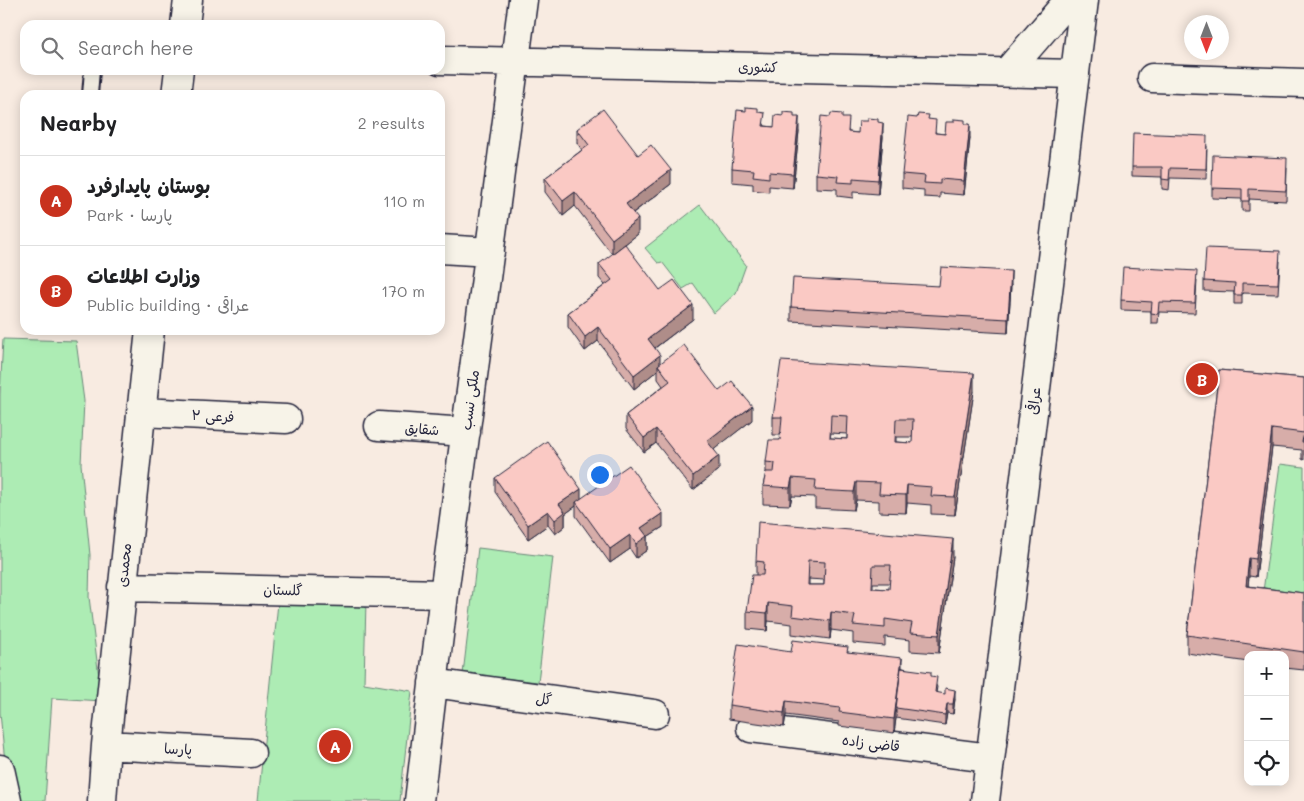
<!DOCTYPE html>
<meta charset="utf-8">
<style>
body{margin:0;font-family:Mali,"Playpen Sans Arabic",sans-serif;background:#f2f2f2;color:#202124}
.controls{position:absolute;right:15px;bottom:15px;display:grid;overflow:hidden;border-radius:10px;box-shadow:0 2px 12px #0003}
.controls button{width:45px;height:45px;display:grid;place-items:center;padding:0;border:0;border-bottom:1px solid #e0e0e0;background:#fff;color:#202124;font:25px sans-serif}
.compass{position:absolute;left:1184px;top:15px;width:45px;height:45px;border-radius:50%;background:#fff;box-shadow:0 2px 12px #0003;rotate:180deg}
.you{position:absolute;left:599px;top:474px;width:18px;height:18px;margin:-12px;border:4px solid #fff;border-radius:50%;background:#1a73e8;box-shadow:0 0 0 8px #1a73e833}
.badge{display:grid;place-items:center;width:32px;height:32px;border-radius:50%;background:#c8321e;color:#fff;font-size:16px;font-weight:700}
.pin{position:absolute;translate:-50% -50%;border:2px solid #fff;box-shadow:0 1px 5px #0006}
.list{margin:0;padding:0;list-style:none}
h2{display:flex;justify-content:space-between;align-items:center;height:65px;margin:0;padding:0 20px;font-size:21px}
h2 small{font-size:16px;font-weight:400;color:#757577}
.list li{display:grid;grid-template-columns:32px 1fr auto;gap:15px;align-items:center;box-sizing:border-box;height:90px;padding:0 20px;border-top:1px solid #e0e0e0}
.list b{display:block;font-size:19px;white-space:nowrap}
.list p{margin:0;font-size:16px;white-space:nowrap;color:#757577}
.list em{font-size:16px;font-style:normal;color:#757577}
.icon{flex:none;width:28px;height:28px;fill:none;stroke:currentColor;stroke-width:2;stroke-linecap:round;stroke-linejoin:round}
.map{position:relative;flex:none;width:1304px;height:801px;overflow:hidden}
.search{position:absolute;background:#fff;box-shadow:0 2px 12px #0003;left:20px;top:20px;width:425px;height:55px;display:flex;align-items:center;gap:12px;box-sizing:border-box;padding:0 18px;border-radius:15px;color:#757577;font-size:19px}
.panel{position:absolute;background:#fff;box-shadow:0 2px 12px #0003;left:20px;top:90px;width:425px;height:245px;border-radius:15px}
.map>svg:first-child{display:block}
.green{fill:#adecb4;stroke:#688778}
.lines{fill:none;stroke-linecap:round;stroke-linejoin:round}
.service-casing{stroke:#22223b;stroke-width:18}
.minor-casing{stroke:#22223b;stroke-width:31}
.secondary-casing{stroke:#22223b;stroke-width:31}
.trunk-casing{stroke:#22223b;stroke-width:31}
.service{stroke:#f7f3e8;stroke-width:14}
.minor{stroke:#f7f3e8;stroke-width:28}
.secondary{stroke:#f7f3e8;stroke-width:28}
.trunk{stroke:#f7f3e8;stroke-width:28}
.wall{fill:#d7ada9;stroke:#22223b;fill-rule:evenodd}
.shaded-wall{fill:#af8d89;stroke:#22223b}
.building{fill:#fac9c4;stroke:#22223b;fill-rule:evenodd}
.labels{text-anchor:middle;stroke-width:4.5;stroke-linejoin:round;paint-order:stroke}
.street-label{font-size:14px;fill:#22223b;stroke:#f7f3e8}
</style>
<div class="map">
<svg width="1304" height="801" viewBox="0 0 1304 801">
<rect width="100%" height="100%" fill="#f8ebe1"/>
<filter id="ink" filterUnits="userSpaceOnUse"><feTurbulence type="fractalNoise" baseFrequency=".02" numOctaves="2"/><feDisplacementMap in="SourceGraphic" scale="10" xChannelSelector="R" yChannelSelector="G"/><feConvolveMatrix kernelMatrix="1 2 1 2 8 2 1 2 1" color-interpolation-filters="sRGB"/></filter>
<g filter="url(#ink)">
<path class="green" d="M700,205l46,60 -10,28 -22,20 -21,-30 -10,6 -21,-27 -4,1 -13,-15z
M3,339l73,2 8,60 -3,63 9,91 -1,42 13,104 -50,-3 -7,103h-27l-13,-39 -5,-49v-318z
M1280,464l24,3v138l-42,-6z
M478,548l75,9 -15,125 -75,-8z
M279,593l87,7 -2,83 48,8 -12,110h-142z"/>
<g class="lines">
<defs>
<path id="service" d="M90,95l2,-25"/>
<path id="minor" d="M185,25l3,-25
M440,60l635,14
M1007,72l62,-72
M1152,78l152,5
M176,95l3,-25
M440,249l50,3
M141,412l145,7
M379,426l87,6
M122,587l322,7
M433,683l222,31
M751,728l239,30
M106,745l145,8
M102,801l4,-56 44,-415
M419,801l25,-207 79,-594"/>
<path id="secondary" d="M985,801l99,-801"/>
<path id="trunk" d="M0,769l7,32"/>
</defs>
<use href="#service" class="service-casing"/>
<use href="#minor" class="minor-casing"/>
<use href="#secondary" class="secondary-casing"/>
<use href="#trunk" class="trunk-casing"/>
<use href="#service" class="service"/>
<use href="#minor" class="minor"/>
<use href="#secondary" class="secondary"/>
<use href="#trunk" class="trunk"/>
</g>
<path class="wall" d="M758,112l7,14 9,1 20,-10 5,14 -6,57 -24,-2v6l-16,-2v-6l-21,-2v-14z
M842,118l7,14 9,1 20,-11 5,15 -5,57 -25,-2v6l-16,-2v-7l-21,-1v-14z
M929,119l7,14 9,1 20,-10 5,14 -6,57 -24,-2v5l-16,-1v-7l-22,-2v-14z
M577,129l61,26 33,29 -38,29 5,21 -26,20 -37,-48 -12,10 -18,-24v-14l37,-28 -5,-7z
M1207,146l-1,33 -36,-1 -1,12 -7,-1v-12l-30,-1v-9z
M1287,168l-1,33 -37,-2v12h-7v-12l-30,-1v-10z
M1280,261l-2,33 -36,-1v11h-8v-12l-30,-1v-10z
M599,264l61,26 33,29 -38,29 5,16 59,27 33,29 -38,29 5,21 -26,20 -37,-47 -12,9 -18,-23v-14l37,-29 -5,-7v-9l-24,19 -36,-48 -13,10 -17,-24v-14l37,-28 -6,-7z
M1197,280l-2,33 -36,-1 -1,11h-7v-12l-30,-1v-10z
M1011,285l-3,48 -217,-12v-14l148,-21z
M1219,370l85,8v82l-2,-1v-9l-30,-3 -16,130 -7,-1 -1,10 56,7v77l-19,-2v-13h-37v7l-61,-9v-18z
M974,391l-19,124 -24,-1v-9l-24,-2 -1,10 -27,-1v-11l-23,-1 -2,10 -39,-2v-11l-23,-1 -2,9 -27,-1v-18l3,-14v-10l14,-22 1,-5h-8v-18zM831,433l16,1v5l-17,-1zM896,437h17l-1,6 -16,-1z
M495,478l86,21 82,28 -16,10v13l-11,8 -6,-9 -20,14 -34,-47v-10l-11,8v12l-10,8 -7,-9 -20,14 -33,-47z
M953,557l-14,96 -29,-2v-11l-25,-3v9l-32,-3v-10l-22,-3 -1,9 -38,-5v-10l-24,-3 -1,10 -20,-2v-18l9,-36v-14zM808,579l16,1v5h-16zM873,583h17l-1,6 -16,-1z
M791,652h57l83,24 6,11 -1,6 19,6 -2,15 -6,-1 -2,12 -49,-7 -2,15 -55,-7v-4l-53,-7 -2,12 -55,-8v-14z"/>
<path class="shaded-wall" d="M799,117v14l-6,57v-14z
M883,123v14l-5,57v-14z
M970,124v14l-6,57v-14z
M671,170v14l-45,34v-14z
M575,192v14l-12,10v-15z
M638,219v15l-26,20v-15z
M1011,271v14l-3,48v-14z
M693,305v14l-45,34v-14z
M598,327v14l-13,10v-14z
M660,355v13l-2,-3v5l-24,19v-14z
M974,373v18l-19,124v-18z
M752,406v14l-45,35v-14z
M656,429v14l-12,9v-14z
M1272,429v18l-16,130v-18z
M719,456v14l-26,20v-14z
M792,478v18l-2,9v-17z
M856,482v18l-2,10v-18z
M907,485v18l-1,10v-18z
M581,489v14l-5,-1v4l-11,8v12l-10,8v-14l4,-16z
M548,511v14l-20,14v-14z
M663,513v14l-16,10v13l-11,8v-14l5,-16z
M630,535v14l-20,14v-14z
M953,539v18l-14,96v-18z
M1249,558v18l-3,28v-18z
M768,603v18l-1,10v-18z
M831,612v18l-1,9v-18z
M902,658v14l-6,36v10l-2,15v-14z
M955,690v9l-2,15v-10z
M786,701v14l-2,12v-14z
M947,704v9l-2,12v-10z"/>
<path class="building" d="M746,107l12,1v4l7,1 -2,13 11,1 1,-12 8,1v-4l11,1v4h5l-6,57 -24,-2v6l-16,-2 1,-6 -22,-2 5,-58 9,1z
M603,109l35,46 13,-10 20,25 -45,34 12,15 -26,20 -37,-47 -12,9 -18,-23 44,-33 -12,-16z
M831,113l11,1v4h7l-1,14 10,1 1,-12h8v-3l11,1v3l5,1 -5,57 -25,-2v5l-16,-1 1,-6 -22,-2 5,-58 9,1z
M918,114l11,1 -1,4 8,1 -1,13 10,1 1,-12h8v-3l11,1v4h5l-6,57 -24,-2v5l-16,-1 1,-7 -23,-2 6,-57 9,1z
M1133,133l74,3 -1,33 -36,-1 -1,12 -7,-1v-12h-30z
M1213,155l74,3 -1,33 -37,-2v12h-7v-12l-30,-1z
M625,244l35,46 14,-10 19,25 -45,34 12,16 -26,20 -36,-48 -13,10 -17,-24 44,-33 -13,-16z
M1206,248l74,3 -2,33 -36,-1v12h-8l1,-12 -31,-2z
M941,267l70,4 -3,48 -217,-12 2,-29 146,8z
M1123,267l74,4 -2,32 -36,-1 -1,12 -7,-1 1,-11 -31,-2z
M684,345l35,46 13,-10 20,25 -45,35 12,15 -26,20 -37,-47 -12,9 -18,-23 44,-34 -12,-16z
M781,361l193,12 -19,124 -24,-1 1,-9 -25,-2 -1,10 -27,-1 1,-11 -24,-1 -2,10 -39,-2 1,-10 -24,-2 -2,10 -27,-2 3,-14h8l1,-9 -9,-1 3,-22h11l2,-23h-9zM831,415l17,1 -1,23 -17,-1zM896,419h17l-1,24 -17,-1z
M1219,370l85,8v64h-2l2,-9 -32,-4 -16,130 -7,-1 -3,28 58,7v59l-117,-17z
M547,441l34,48 -22,15 6,8 -10,8 -7,-9 -20,14 -33,-47z
M629,465l34,48 -22,15 6,8 -11,8 -6,-9 -20,14 -34,-47z
M758,522l195,17 -14,96 -29,-2 2,-10 -27,-4v9l-32,-3 2,-10 -24,-3 -1,9 -38,-5 1,-10 -25,-3 -1,10 -20,-2 5,-36h11l1,-13 -8,-1zM808,561l17,1 -1,23h-17zM873,565h18l-2,24 -17,-1z
M793,640l55,7 -1,5 55,6 -8,61 -55,-7 1,-4 -54,-7 -2,12 -55,-8 9,-61 53,8z
M901,668l30,4v4l6,1 -2,15 10,2v-6l10,2 -2,14h-6l-2,11 -49,-7z"/>
</g>
<g class="labels">
<g class="street-label">
<text transform="translate(758 67) rotate(1)" y="5">کشوری</text>
<text transform="translate(470 400) rotate(-82)" y="5">ملکی نسب</text>
<text transform="translate(1034 401) rotate(-83)" y="5">عراقی</text>
<text transform="translate(213 416) rotate(3)" y="5">فرعی ۲</text>
<text transform="translate(422 429) rotate(4)" y="5">شقایق</text>
<text transform="translate(124 565) rotate(-84)" y="5">محمدی</text>
<text transform="translate(283 590) rotate(1)" y="5">گلستان</text>
<text transform="translate(544 699) rotate(8)" y="5">گل</text>
<text transform="translate(871 743) rotate(7)" y="5">قاضی زاده</text>
<text transform="translate(178 749) rotate(3)" y="5">پارسا</text>
</g>
</g>
</svg>
<div class="controls">
<button>+</button>
<button>−</button>
<button><svg class="icon" aria-label="locate" viewBox="0 0 24 24"><circle cx="12" cy="12" r="6"/><path d="M12 2v4M12 18v4M2 12h4M18 12h4"/></svg></button>
</div>
<svg class="compass" viewBox="-18 -18 36 36"><path d="M0-13l5 13h-10z" fill="#e53935"/><path d="M0 13l5-13h-10z" fill="#757577"/></svg>
<div class="you"></div>
<div class="pin badge" style="left:335px;top:746px">A</div>
<div class="pin badge" style="left:1202px;top:379px">B</div>
<div class="search"><svg class="icon" aria-label="search" viewBox="0 0 24 24"><circle cx="10" cy="10" r="6"/><path d="M15 15l6 6"/></svg>Search here</div>
<section class="panel">
<h2>Nearby<small>2 results</small></h2>
<ul class="list">
<li><span class="badge">A</span><div><b>بوستان پایدارفرد</b><p>Park · پارسا</p></div><em>110 m</em></li>
<li><span class="badge">B</span><div><b>وزارت اطلاعات</b><p>Public building · عراقی</p></div><em>170 m</em></li>
</ul>
</section>
</div>
